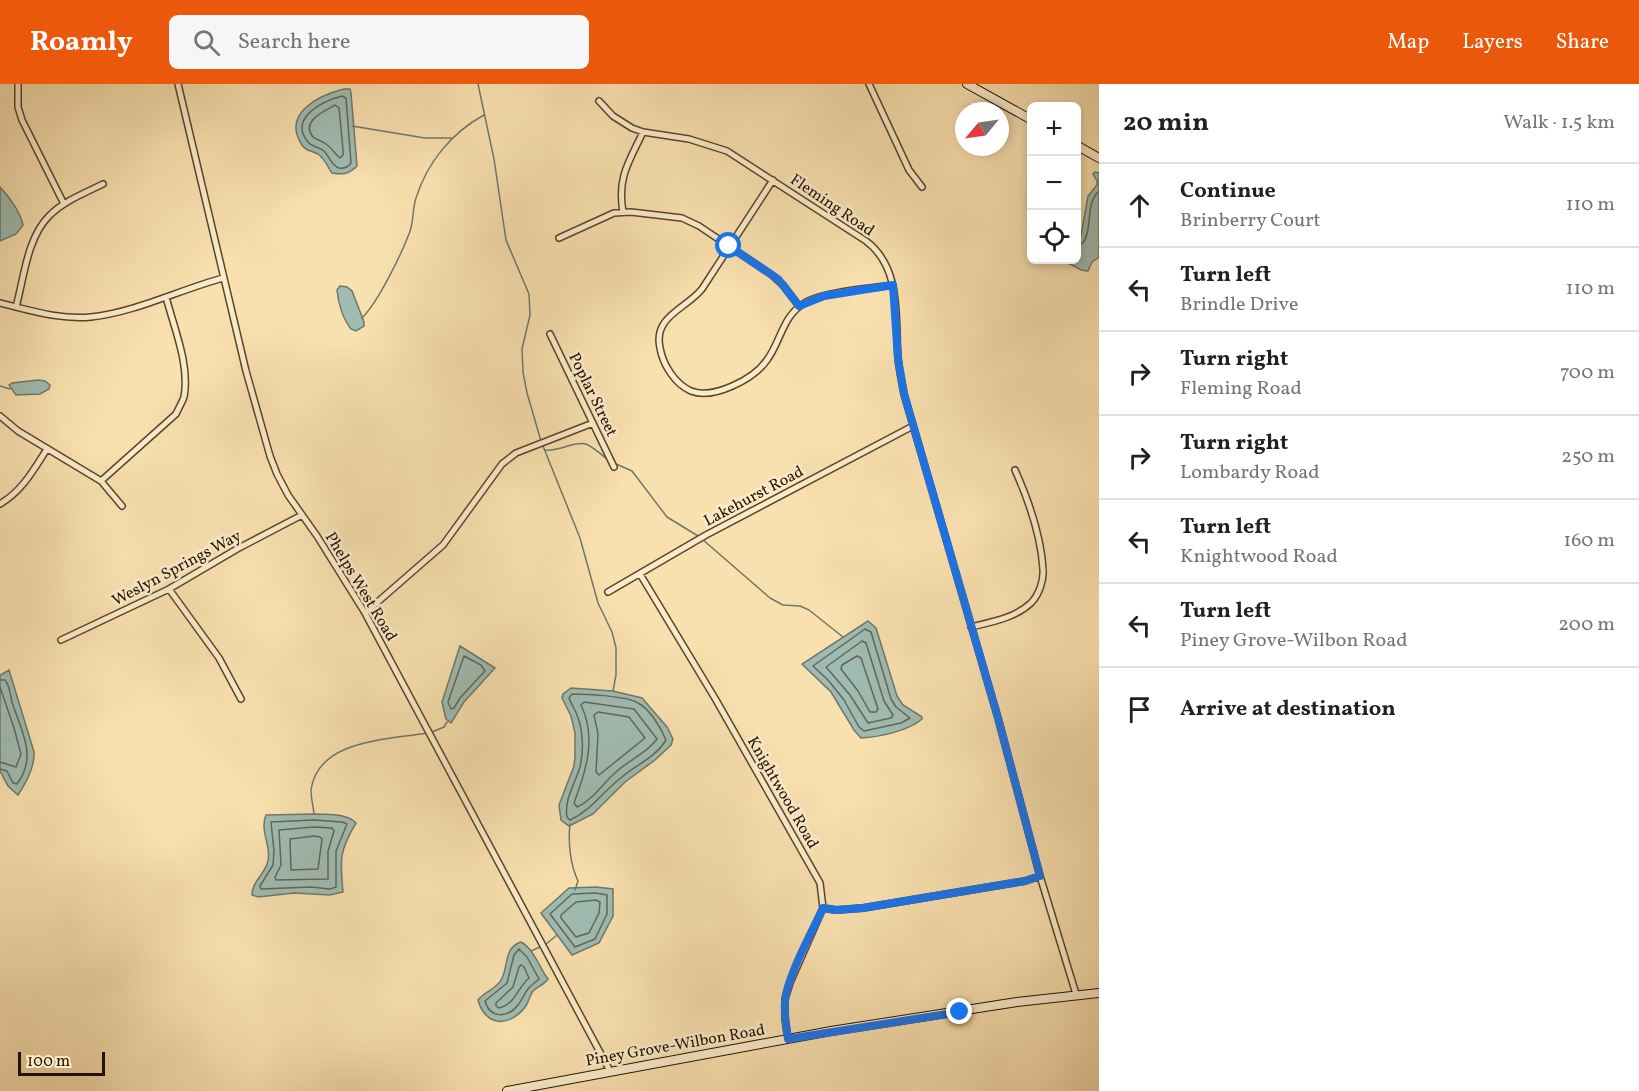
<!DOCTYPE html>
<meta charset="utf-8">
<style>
body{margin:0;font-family:Vollkorn,serif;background:#f6f6f6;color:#202124}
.controls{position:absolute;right:18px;top:18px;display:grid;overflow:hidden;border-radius:9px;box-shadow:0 3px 9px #0003}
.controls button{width:54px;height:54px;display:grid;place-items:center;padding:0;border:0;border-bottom:2px solid #e0e0e0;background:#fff;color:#202124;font:30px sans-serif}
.compass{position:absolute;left:955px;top:18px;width:54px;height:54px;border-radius:50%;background:#fff;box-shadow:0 3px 9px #0003;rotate:241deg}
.scale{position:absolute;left:18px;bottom:15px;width:87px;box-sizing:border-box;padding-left:6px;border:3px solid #241100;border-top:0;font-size:16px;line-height:21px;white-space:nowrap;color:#241100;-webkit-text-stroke:4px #fbebcb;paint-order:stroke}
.stop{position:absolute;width:18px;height:18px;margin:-14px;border:4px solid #1a73e8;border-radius:50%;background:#fff}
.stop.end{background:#1a73e8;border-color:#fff;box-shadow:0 2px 6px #0008}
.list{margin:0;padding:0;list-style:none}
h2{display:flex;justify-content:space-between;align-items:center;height:78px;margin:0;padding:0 24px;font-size:26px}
h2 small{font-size:20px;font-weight:400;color:#757577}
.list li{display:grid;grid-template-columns:39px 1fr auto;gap:18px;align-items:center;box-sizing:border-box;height:84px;padding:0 24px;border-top:2px solid #e0e0e0}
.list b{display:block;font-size:22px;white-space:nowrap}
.list p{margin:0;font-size:20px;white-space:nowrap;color:#757577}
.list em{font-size:20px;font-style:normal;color:#757577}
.icon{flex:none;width:33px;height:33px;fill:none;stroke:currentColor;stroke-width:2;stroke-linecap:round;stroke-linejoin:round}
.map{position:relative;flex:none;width:1099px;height:1007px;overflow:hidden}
header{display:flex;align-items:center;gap:36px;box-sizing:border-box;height:84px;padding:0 30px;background:#ea580c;color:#fff}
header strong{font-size:28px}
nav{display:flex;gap:33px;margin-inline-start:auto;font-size:21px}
.search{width:420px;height:54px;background:#f6f6f6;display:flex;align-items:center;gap:15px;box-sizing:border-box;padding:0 21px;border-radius:9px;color:#757577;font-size:22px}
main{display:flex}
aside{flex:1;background:#fff}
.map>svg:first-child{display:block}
.water{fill:#9fbcb2;stroke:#6e786b;stroke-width:1.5}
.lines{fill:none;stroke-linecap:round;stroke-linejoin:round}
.shore{stroke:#626659;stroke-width:1.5}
.stream{stroke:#6e786b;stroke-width:1.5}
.street-casing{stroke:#59452c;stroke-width:8}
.secondary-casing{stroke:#241100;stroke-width:10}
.street{stroke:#fbebcb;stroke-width:5}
.secondary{stroke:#fbebcb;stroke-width:8}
.route{stroke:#1a73e8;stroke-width:8}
.labels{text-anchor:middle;stroke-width:5;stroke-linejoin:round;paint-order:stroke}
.street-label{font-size:16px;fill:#241100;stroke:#fbebcb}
</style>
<header>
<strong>Roamly</strong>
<div class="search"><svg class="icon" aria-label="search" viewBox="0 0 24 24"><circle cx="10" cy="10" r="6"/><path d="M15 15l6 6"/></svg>Search here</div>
<nav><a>Map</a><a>Layers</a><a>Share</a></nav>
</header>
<main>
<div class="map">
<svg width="1099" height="1007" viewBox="0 0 1099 1007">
<rect width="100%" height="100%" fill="#f9e0af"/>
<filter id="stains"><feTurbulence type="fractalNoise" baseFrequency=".00333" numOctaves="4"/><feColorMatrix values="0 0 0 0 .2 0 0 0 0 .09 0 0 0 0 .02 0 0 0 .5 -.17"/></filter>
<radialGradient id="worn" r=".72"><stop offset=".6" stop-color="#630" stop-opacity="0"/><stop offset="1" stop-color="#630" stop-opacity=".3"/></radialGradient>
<path class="water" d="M344,5h6l1,4 6,73c-8,8 -14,9 -25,7 -4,-6 -8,-15 -14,-19 -6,-3 -12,-3 -16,-9 -21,-32 18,-50 42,-56z
M1095,88l4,1v84l-7,5 -4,9c-9,0 -11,-4 -18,-7 -6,-2 -10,-1 -15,-4h21l1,-17 4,-8 7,-39 9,-11v-4l-4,-7z
M0,103c9,10 20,24 23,38l-7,9 -16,7z
M340,202l7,1 5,4 12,31v4l-8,5 -5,-2c-8,-10 -13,-26 -14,-39z
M38,296l7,1 5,4 -1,4 -9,5 -24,1 -7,-10 3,-2z
M868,537l8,7 21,68 6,9 19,12v2c-14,12 -42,18 -61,19l-7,-8 -23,-38 -29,-28z
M460,562l35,22 -31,34 -13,21 -5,-4 -4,-17z
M9,586l25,82c1,14 -8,31 -16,43l-10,-9 -8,-15v-96z
M571,604l42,3 29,7 25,29 6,12 -2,6 -16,15 -30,22 -32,32 -24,12 -8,-6 -2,-15 15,-39 1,-9v-24l-4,-17 -9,-18 1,-4z
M316,730c13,1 30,-1 40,9 -17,28 -16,37 -13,69l-13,3 -36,-2 -36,4 -6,-2c0,-13 11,-19 15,-31 6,-16 -8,-33 -1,-49z
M596,803l17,2v27l-14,27 -27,12 -31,-42 28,-25z
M521,858c13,7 18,25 27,37 -4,6 -10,7 -15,12 -3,4 -4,9 -6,13 -7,12 -23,22 -36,15 -8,-5 -11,-11 -13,-19 6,-8 18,-11 23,-20 8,-13 2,-32 20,-38z"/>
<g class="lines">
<path class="shore" d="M342,12l4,2 5,65c-3,4 -6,6 -12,5 -7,-2 -10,-12 -15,-17 -5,-4 -12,-4 -16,-9 -20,-24 15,-41 34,-46z
M335,21l4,3 4,41v6l-3,3c-5,-4 -8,-10 -14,-14 -4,-3 -9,-4 -13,-7 -13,-16 12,-26 22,-32z
M1076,161l7,-2c10,-14 2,-40 16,-52
M865,545l6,3 20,67 5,8 14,11 -9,5 -37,8 -5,-4 -15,-27 -16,-20 -15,-14z
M862,557l4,2 18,58 9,14 -2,3 -23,5 -18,-28 -24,-28z
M464,572l17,9 4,6 -25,27 -6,10 -3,1 -3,-7z
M857,572l4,2 17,51 -2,3h-6l-12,-21 -17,-22 1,-4z
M0,596h5c5,6 5,14 7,22 9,29 26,54 5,82l-4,-1 -6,-12 -7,-2
M0,603l14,41 7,26 -5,13 -16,-5
M572,610c13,0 56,2 66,9 12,6 23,25 28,37 -10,17 -30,25 -44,37 -19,14 -30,33 -52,43l-3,-3c-3,-18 8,-33 13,-50 4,-16 3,-37 -3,-52 -2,-6 -6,-11 -8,-17z
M584,618l50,7 23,30c-10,14 -28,21 -41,33 -13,11 -23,28 -39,35l-3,-4c12,-32 23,-65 7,-98z
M598,628l31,5 16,21 -46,37 -3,-3 2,-38 -4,-19z
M314,736l28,2 5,2 -11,27v36l-6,2 -19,-2 -50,2 -1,-3 13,-21 1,-14 -3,-29z
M314,743l18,1 2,3 -6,20v28l-52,1 -1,-3 6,-12 -2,-35z
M314,752l6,1 2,2 -4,30 -27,1 -1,-31z
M596,809l11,2v19l-12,25 -20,8 -25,-33 22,-20z
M596,816l4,2 -1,11 -10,20 -13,4 -15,-19v-3l15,-13z
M519,865l8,8 12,22c-3,3 -8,6 -11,10 -4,5 -6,11 -10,16 -10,13 -28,14 -33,-4l22,-18 7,-28z
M521,881l3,2 5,11c-12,10 -13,26 -30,30l-3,-2v-3l17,-16 6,-20z"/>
<path class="stream" d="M478,0l16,75 12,81 23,54 1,21 -8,34 1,23 4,21 14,48
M352,42l73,12h26
M362,234c16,-16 38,-61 47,-84 5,-11 3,-24 7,-36 11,-35 35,-65 68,-83
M0,302l10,3
M543,362l37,92 18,65 14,29 4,16v27l-3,16
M545,366c14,2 28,-9 41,-6 7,3 15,10 21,15
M614,379l18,8 35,46 31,19
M702,455l68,59 13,7 17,1 9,4 34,27
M432,648l12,-5 3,-5
M314,729c-1,-7 -3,-15 -3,-23 7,-51 77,-50 116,-57
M570,740c-2,18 0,40 8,57l-3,9
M545,861l12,-10
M531,867l9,-4"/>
<defs>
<path id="street" d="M18,0v23l4,13 42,84
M178,0l68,287 24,85 7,18 11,21 29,41 48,77 245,458
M869,0l40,86 13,17
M599,17l14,15 19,12 11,4 46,7 38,12 139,90c36,27 29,76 32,116 1,13 4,25 6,37l94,324 42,158 36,118
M773,96l-71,109c-16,20 -49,27 -42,59 3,17 15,36 31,43 22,9 63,-12 76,-31 15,-20 15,-46 41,-59 21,-10 61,-12 85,-16
M623,128c-6,-35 6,-50 20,-80
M559,154l55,-25 17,-1 51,6 17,8 73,49 11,10 16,21
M0,219c29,7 60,17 91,14 45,-5 88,-27 132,-39
M16,223c8,-29 11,-70 34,-92 14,-14 35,-22 53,-31
M550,250l64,133
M0,332l18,15 83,50 21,25
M101,397l75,-67c2,-5 6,-11 8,-17 6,-32 -10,-69 -18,-100
M0,420c22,-13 33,-33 47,-55
M640,490l76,126 104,183 3,25 -33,75 -5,16v20l3,20
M169,505l50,69 22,41
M608,508l98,-57 207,-109
M365,529l78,-68 59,-81 14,-11 77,-30
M971,543c21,-5 44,-9 60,-24 8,-8 13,-23 12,-34 -2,-32 -15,-70 -28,-99
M61,556l108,-51 68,-40 65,-34
M823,824l13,2 27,-2 162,-27 15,-5"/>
<path id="secondary" d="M967,0l65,36
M1076,61l23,13
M507,1007l324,-60 186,-29 82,-9"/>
</defs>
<use href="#street" class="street-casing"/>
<use href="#secondary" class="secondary-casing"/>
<use href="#street" class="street"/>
<use href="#secondary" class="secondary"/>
</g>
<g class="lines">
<path class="route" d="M729,162l49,33 21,27 25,-10 69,-11 5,74 6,35 94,324 42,158 -15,5 -162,27 -27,2 -13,-2c-11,24 -36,69 -38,93 -1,12 1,25 3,38l172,-27"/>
</g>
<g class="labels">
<g class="street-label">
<text transform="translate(833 120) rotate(34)" y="6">Fleming Road</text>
<text transform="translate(594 310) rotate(64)" y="6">Poplar Street</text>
<text transform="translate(753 411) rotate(-28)" y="6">Lakehurst Road</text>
<text transform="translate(176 483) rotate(-28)" y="6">Weslyn Springs Way</text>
<text transform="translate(362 502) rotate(59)" y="6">Phelps West Road</text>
<text transform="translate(784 708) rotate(60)" y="6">Knightwood Road</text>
<text transform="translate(675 960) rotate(-10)" y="6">Piney Grove-Wilbon Road</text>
</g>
</g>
<rect width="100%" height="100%" filter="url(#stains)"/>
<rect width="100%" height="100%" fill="url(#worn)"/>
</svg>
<div class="controls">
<button>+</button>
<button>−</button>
<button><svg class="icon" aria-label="locate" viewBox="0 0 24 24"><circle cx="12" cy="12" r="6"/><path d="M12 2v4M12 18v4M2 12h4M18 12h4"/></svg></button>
</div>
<svg class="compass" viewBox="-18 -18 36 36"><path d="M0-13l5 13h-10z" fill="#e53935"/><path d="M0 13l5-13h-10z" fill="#757577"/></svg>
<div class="scale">100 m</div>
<div class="stop" style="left:729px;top:162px"></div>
<div class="stop end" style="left:960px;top:928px"></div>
</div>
<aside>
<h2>20 min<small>Walk · 1.5 km</small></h2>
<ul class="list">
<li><svg class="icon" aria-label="ahead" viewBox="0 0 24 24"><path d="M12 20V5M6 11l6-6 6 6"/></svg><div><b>Continue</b><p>Brinberry Court</p></div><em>110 m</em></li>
<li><svg class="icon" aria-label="left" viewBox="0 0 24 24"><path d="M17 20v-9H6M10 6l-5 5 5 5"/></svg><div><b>Turn left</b><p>Brindle Drive</p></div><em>110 m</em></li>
<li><svg class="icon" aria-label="right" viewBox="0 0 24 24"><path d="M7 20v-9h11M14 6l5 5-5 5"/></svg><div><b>Turn right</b><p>Fleming Road</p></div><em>700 m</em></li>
<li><svg class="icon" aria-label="right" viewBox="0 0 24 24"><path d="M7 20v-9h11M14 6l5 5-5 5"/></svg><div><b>Turn right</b><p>Lombardy Road</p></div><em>250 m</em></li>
<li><svg class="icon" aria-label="left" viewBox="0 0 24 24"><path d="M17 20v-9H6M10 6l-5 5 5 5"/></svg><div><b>Turn left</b><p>Knightwood Road</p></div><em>160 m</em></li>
<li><svg class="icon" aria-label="left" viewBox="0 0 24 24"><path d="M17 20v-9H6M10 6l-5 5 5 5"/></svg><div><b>Turn left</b><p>Piney Grove-Wilbon Road</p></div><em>200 m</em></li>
<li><svg class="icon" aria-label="arrive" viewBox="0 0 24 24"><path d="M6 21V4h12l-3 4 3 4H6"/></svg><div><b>Arrive at destination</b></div></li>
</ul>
</aside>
</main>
